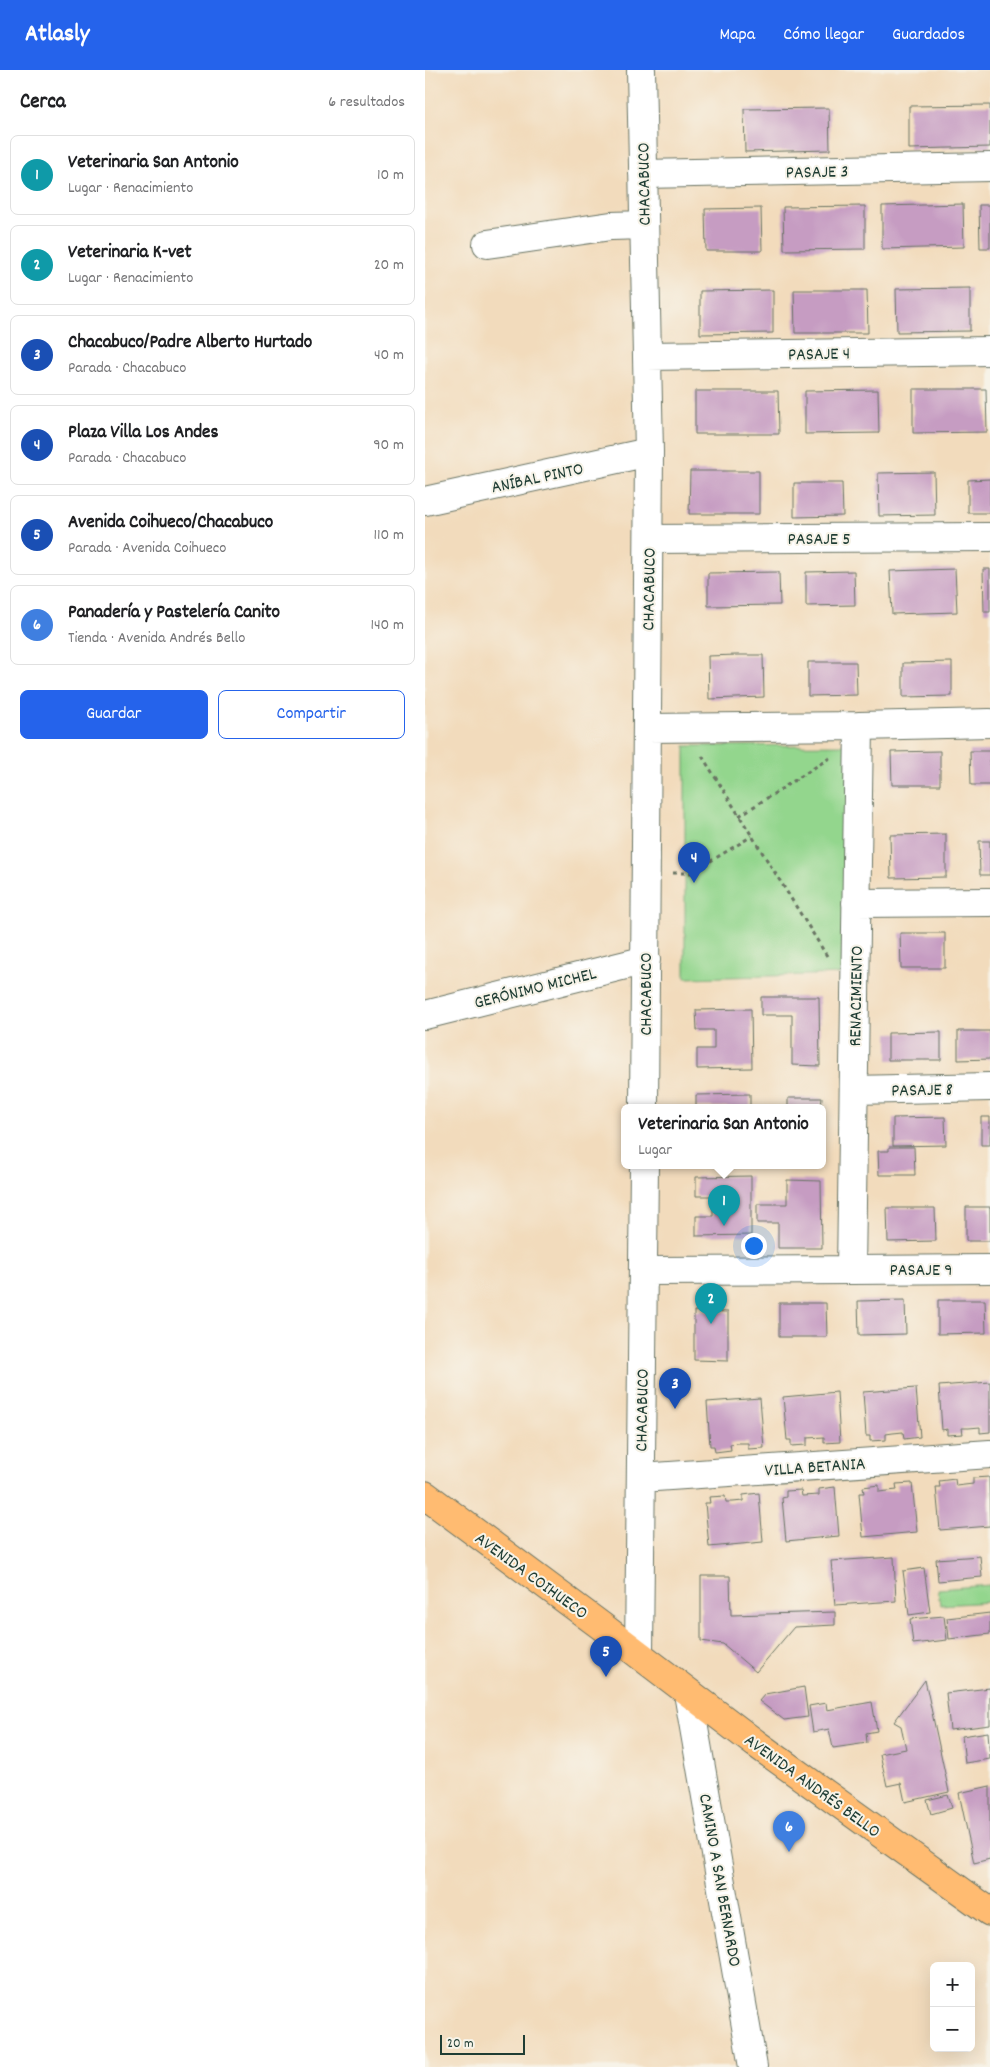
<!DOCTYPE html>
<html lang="es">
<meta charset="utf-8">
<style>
body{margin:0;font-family:Dekko,sans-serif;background:#f2f2f2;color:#202124}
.controls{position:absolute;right:15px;bottom:15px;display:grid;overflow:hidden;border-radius:8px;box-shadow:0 5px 20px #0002}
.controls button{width:45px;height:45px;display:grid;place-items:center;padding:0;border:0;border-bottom:1px solid #e0e0e0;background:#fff;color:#202124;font:25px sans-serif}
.scale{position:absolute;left:15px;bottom:12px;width:85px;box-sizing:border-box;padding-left:5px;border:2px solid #1f3d34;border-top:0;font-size:14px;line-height:18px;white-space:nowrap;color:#1f3d34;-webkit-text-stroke:4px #f7f3e8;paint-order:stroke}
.you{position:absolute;left:328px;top:1175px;width:18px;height:18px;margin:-12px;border:4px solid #fff;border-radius:50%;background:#1a73e8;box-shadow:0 0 0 8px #1a73e833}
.badge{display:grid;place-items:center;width:32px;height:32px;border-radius:50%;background:#2563eb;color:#fff;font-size:16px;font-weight:700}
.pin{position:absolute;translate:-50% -41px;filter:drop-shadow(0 1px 2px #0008)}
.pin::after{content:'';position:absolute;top:26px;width:18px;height:15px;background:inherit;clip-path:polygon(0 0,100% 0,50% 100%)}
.popup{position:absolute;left:196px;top:1034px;width:205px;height:65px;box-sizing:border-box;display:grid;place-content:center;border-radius:8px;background:#fff;filter:drop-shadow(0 1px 4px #0005);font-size:16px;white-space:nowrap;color:#757577}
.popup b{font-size:19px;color:#202124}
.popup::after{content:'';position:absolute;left:50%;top:100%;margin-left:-10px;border:10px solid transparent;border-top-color:#fff}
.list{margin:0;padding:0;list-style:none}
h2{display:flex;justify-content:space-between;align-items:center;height:65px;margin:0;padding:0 20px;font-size:21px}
h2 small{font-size:16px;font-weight:400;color:#757577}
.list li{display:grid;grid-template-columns:32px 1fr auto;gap:15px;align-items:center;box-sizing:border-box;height:80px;margin:0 10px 10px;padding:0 10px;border:1px solid #e0e0e0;border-radius:8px}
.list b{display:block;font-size:19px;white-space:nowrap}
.list p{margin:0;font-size:16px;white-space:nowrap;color:#757577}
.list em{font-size:16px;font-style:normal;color:#757577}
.actions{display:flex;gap:10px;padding:15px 20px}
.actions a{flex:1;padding:11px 0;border:1px solid #2563eb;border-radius:8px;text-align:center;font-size:18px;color:#2563eb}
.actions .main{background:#2563eb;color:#fff}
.map{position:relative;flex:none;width:565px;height:1997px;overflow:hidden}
header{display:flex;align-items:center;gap:30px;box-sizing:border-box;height:70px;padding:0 25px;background:#2563eb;color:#fff}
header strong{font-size:24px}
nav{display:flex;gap:28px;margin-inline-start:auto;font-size:18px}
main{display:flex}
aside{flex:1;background:#fff}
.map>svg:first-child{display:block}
.green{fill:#93d68d;stroke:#598a60}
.building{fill:#c69cc2}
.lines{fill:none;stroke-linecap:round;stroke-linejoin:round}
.minor-casing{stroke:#697464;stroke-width:30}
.major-casing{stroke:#697464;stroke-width:30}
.path{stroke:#697464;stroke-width:3;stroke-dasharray:4 4;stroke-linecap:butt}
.minor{stroke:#fff;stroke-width:28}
.major{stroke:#ffbb71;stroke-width:28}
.labels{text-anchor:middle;stroke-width:4;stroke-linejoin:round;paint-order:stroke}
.street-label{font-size:18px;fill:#1f3d34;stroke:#f7f3e8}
</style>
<header>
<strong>Atlasly</strong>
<nav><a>Mapa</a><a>Cómo llegar</a><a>Guardados</a></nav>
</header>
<main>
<aside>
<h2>Cerca<small>6 resultados</small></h2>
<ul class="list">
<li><span class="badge" style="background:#0f9aa8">1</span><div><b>Veterinaria San Antonio</b><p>Lugar · Renacimiento</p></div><em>10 m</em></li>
<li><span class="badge" style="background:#0f9aa8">2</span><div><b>Veterinaria K-vet</b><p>Lugar · Renacimiento</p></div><em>20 m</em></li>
<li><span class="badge" style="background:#1a4fb4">3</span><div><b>Chacabuco/Padre Alberto Hurtado</b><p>Parada · Chacabuco</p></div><em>40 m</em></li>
<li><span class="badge" style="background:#1a4fb4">4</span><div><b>Plaza Villa Los Andes</b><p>Parada · Chacabuco</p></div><em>90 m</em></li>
<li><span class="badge" style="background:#1a4fb4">5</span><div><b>Avenida Coihueco/Chacabuco</b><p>Parada · Avenida Coihueco</p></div><em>110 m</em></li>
<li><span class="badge" style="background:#3f7fe0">6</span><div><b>Panadería y Pastelería Canito</b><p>Tienda · Avenida Andrés Bello</p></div><em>140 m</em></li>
</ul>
<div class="actions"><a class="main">Guardar</a><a>Compartir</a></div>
</aside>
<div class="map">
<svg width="565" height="1997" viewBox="0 0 565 1997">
<rect width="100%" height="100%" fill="#f7f3e8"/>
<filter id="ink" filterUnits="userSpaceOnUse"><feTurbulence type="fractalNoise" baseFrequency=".02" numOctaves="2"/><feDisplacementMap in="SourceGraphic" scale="10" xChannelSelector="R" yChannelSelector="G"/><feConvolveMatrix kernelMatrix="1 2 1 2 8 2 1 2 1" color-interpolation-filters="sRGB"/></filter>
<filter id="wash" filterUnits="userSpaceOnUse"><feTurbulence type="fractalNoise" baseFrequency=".0096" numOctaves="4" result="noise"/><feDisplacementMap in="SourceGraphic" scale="20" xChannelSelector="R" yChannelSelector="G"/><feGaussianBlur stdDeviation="1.12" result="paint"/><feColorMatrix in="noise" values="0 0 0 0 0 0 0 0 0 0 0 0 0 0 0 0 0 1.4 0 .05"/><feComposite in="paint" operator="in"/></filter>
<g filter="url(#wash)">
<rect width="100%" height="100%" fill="#f2dbbc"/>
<path class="green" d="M425,675l-3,229 -162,4v-232z
M565,1515v17l-50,3 -2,-16z"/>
<g id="blocks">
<path class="building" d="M565,35v42l-81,2v-43z
M404,38l1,42 -85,2 -1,-43z
M538,134l1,43 -82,2v-43z
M554,135h11v43h-10z
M440,136v43l-81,1 -1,-43z
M336,138l1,43h-56l-1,-42z
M545,218v43l-73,1 -1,-43z
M348,220v43l-73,1v-43z
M369,220h73l1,43h-73z
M488,319h73l1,43 -74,1z
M453,320l1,43 -74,1v-43z
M270,321h83l1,43h-84z
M265,401h69v43h-70z
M509,402l1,43 -56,1 -1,-43z
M565,409v34h-22v-33z
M369,413h48l1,33 -49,1z
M530,499l2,43 -65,2 -2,-43z
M558,499h7v43h-6z
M429,501l1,34 -49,1v-34z
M354,502l1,33 -72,1v-33z
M311,585h27l1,42 -55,2 -1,-43z
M383,592h48l1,33 -49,1z
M527,592v34l-49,1v-34z
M515,681v34h-48l-1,-33z
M545,681h20v34h-19z
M521,764v43l-55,1 -1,-43z
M554,771h11v34h-10z
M475,863h45v35h-44z
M336,927h58l1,69 -28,-1v-50h-31z
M326,939l1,59 -55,1v-20h17v-19h-17l-1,-20z
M533,961h32v28l-32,1z
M516,962v28h-53v-27z
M325,1024v13h-54v-12z
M363,1028h34l-1,9h-33z
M520,1047l1,28 -53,1v-28z
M556,1047h9v28h-9z
M464,1077h25l1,28h-36l-1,-24h11z
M326,1106v59l-55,1v-20h17v-20h-17v-19z
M362,1110l34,1 1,67h-44v-25h-21v-19h30z
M541,1137h24v34h-24z
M462,1138h48l1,33 -48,1z
M480,1230l1,34 -47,1 -1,-34z
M513,1230h47l1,33 -48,1z
M354,1233h47l1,34h-48z
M269,1241l34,1v49l-34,-1z
M565,1312v50l-10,1v-6l-11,1h-7l1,6 -16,1v-6l-5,1 -3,-44z
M491,1318l4,49 -16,2 -1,-7 -10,1 -7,1v6l-16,1v-5h-4l-3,-44z
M412,1322l3,50 -16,1v-6l-17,1v7l-16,1v-6h-4l-4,-43z
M335,1328l4,50 -16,1v-6h-11l-7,1 1,6 -16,2 -1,-6h-4l-3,-44z
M564,1407l1,49 -50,4 -4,-43h4l-1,-6 16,-2 1,7 17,-2v-6z
M487,1413l5,49 -54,5 -4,-44h5l-1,-6 16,-2v7l18,-2 -1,-6z
M410,1417l4,49 -53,5 -4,-43 4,-1v-6l15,-1 1,6 17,-1v-6z
M334,1423l4,49 -54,5 -4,-44h5l-1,-6 16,-1 1,6h7l10,-1v-6z
M555,1486l2,21 -44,4 -2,-22z
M469,1487l2,44 -61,4 -4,-44z
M499,1498l6,44 -21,3 -6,-44z
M276,1506h29l1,39 104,-3v13l-41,2 -38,45 -33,-28 -22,-3z
M565,1543v21l-41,5 -2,-21z
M519,1546l3,24 -34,4 -3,-25z
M500,1610l24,112 -44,10 -4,-19 -14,3 -7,-32 26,-5 -5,-23 -7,-4z
M379,1617l4,30 -24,3 -25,-19 6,-7z
M565,1618v37l-40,5 -4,-37z
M447,1632l5,29 -11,2 1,10 -34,5 -4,-19 -16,3 -4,-26 17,-3 1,7z
M563,1662l2,27 -25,4 -3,-27z
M565,1716v73l-16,4 -15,-70z
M523,1725l4,13 -21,6 -4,-14z"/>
</g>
</g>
<g filter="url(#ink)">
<use href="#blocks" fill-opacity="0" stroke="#697464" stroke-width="1"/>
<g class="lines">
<defs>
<path id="minor" d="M216,0l8,382 -5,655
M218,104l347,-7
M62,174l124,-18 33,-1
M222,286l343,-5
M0,431l224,-49
M224,469l341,-2
M434,656l131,-3
M431,833l134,-1
M0,945l221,-55
M429,1020l136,-3
M426,1200l139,-1
M218,1201l208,-1 8,-544 -212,2
M216,1408l349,-24
M214,1584l5,-489
M263,1623l65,374"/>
<path id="major" d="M0,1425l179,133 151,115 235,169"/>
</defs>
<use href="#minor" class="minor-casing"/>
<use href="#major" class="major-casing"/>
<path class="path" d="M277,686l125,200
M314,746l92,-59
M248,803h18l61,-37"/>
<use href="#minor" class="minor"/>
<use href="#major" class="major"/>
</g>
</g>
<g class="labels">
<g class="street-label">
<text transform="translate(392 101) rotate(-1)" y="6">PASAJE 3</text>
<text transform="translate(218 114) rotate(-91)" y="6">CHACABUCO</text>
<text transform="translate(394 283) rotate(-1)" y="6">PASAJE 4</text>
<text transform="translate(112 407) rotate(-12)" y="6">ANÍBAL PINTO</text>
<text x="394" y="474">PASAJE 5</text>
<text transform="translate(223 519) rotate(-89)" y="6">CHACABUCO</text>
<text transform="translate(110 917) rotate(-14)" y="6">GERÓNIMO MICHEL</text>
<text transform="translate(220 924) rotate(-90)" y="6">CHACABUCO</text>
<text transform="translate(430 926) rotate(-89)" y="6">RENACIMIENTO</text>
<text transform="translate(497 1019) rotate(-1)" y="6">PASAJE 8</text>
<text x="496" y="1205">PASAJE 9</text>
<text transform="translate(216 1340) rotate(-89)" y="6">CHACABUCO</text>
<text transform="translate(390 1396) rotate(-4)" y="6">VILLA BETANIA</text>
<text transform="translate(107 1505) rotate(36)" y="6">AVENIDA COIHUECO</text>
<text transform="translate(388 1715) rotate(36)" y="6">AVENIDA ANDRÉS BELLO</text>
<text transform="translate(296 1810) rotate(80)" y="6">CAMINO A SAN BERNARDO</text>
</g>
</g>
</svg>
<div class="controls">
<button>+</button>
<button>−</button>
</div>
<div class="scale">20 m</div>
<div class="you"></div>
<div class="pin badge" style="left:299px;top:1156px;background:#0f9aa8">1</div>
<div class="popup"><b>Veterinaria San Antonio</b>Lugar</div>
<div class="pin badge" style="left:286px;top:1254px;background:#0f9aa8">2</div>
<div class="pin badge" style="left:250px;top:1339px;background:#1a4fb4">3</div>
<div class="pin badge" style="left:269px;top:813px;background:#1a4fb4">4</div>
<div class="pin badge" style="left:181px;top:1607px;background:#1a4fb4">5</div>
<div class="pin badge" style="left:364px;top:1782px;background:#3f7fe0">6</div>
</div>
</main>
